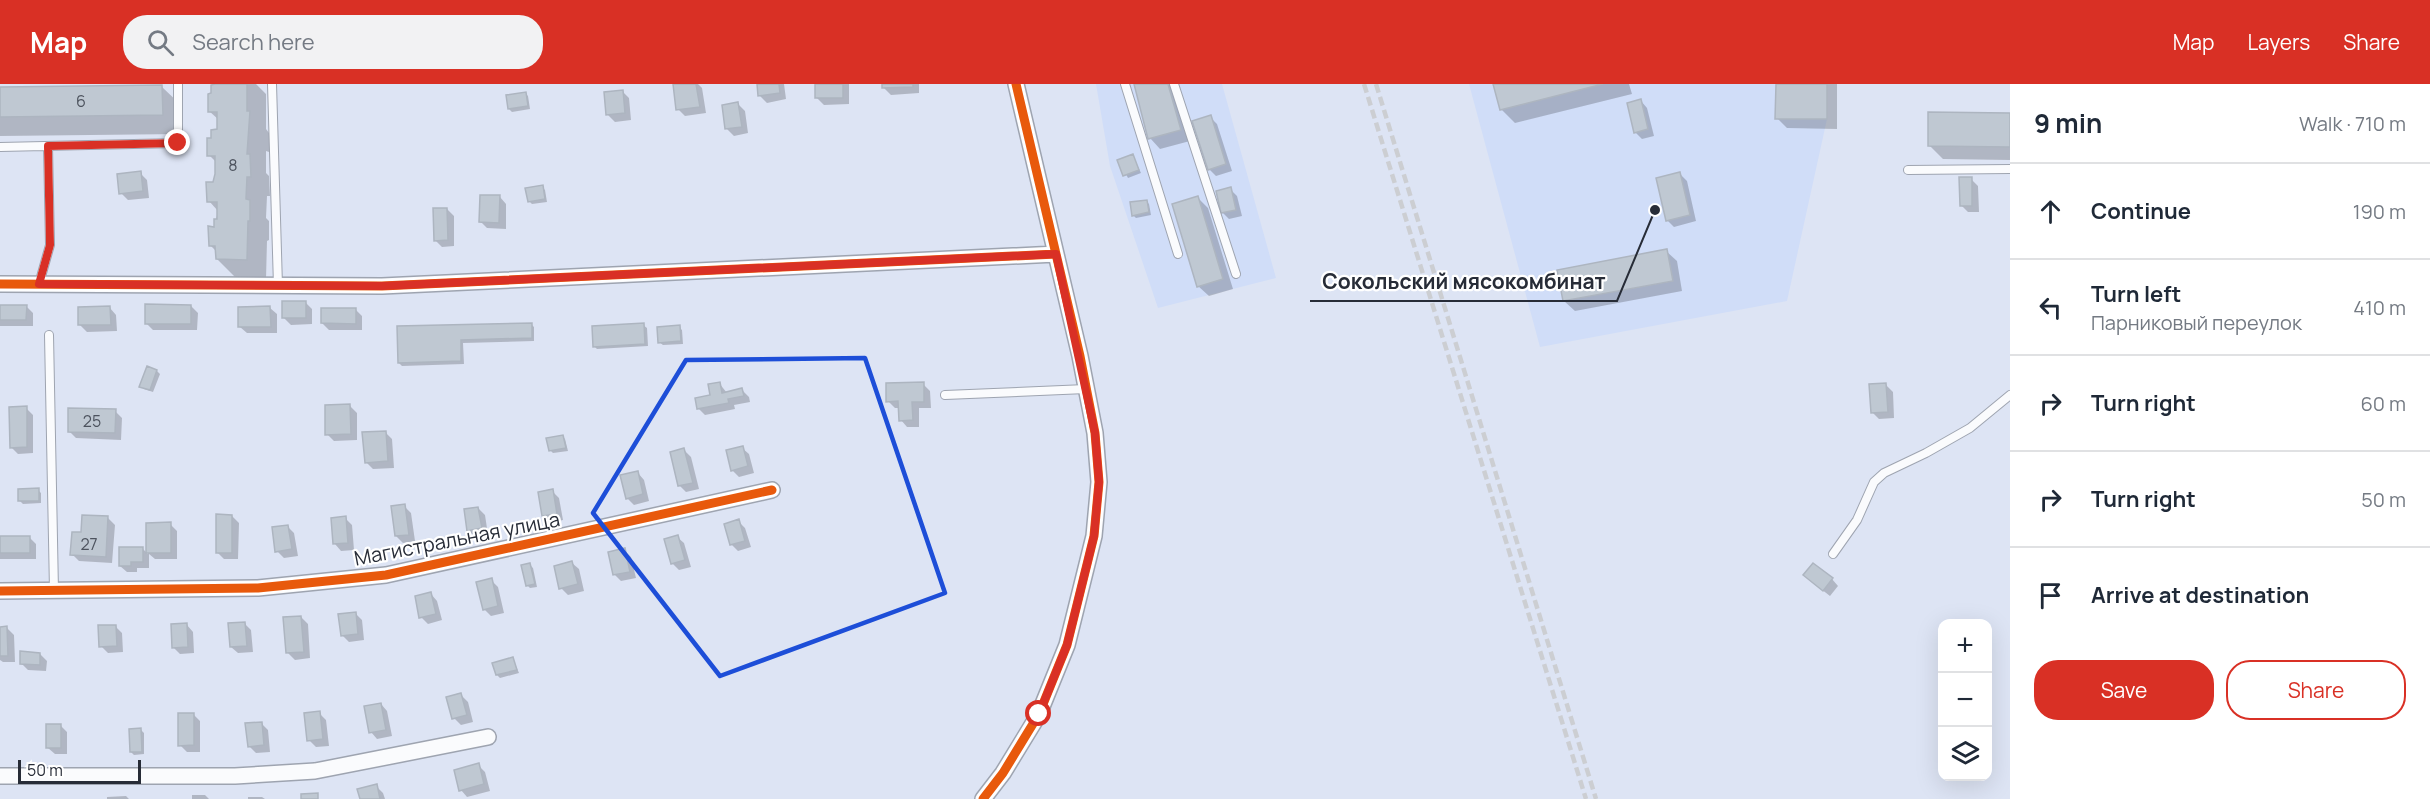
<!DOCTYPE html>
<meta charset="utf-8">
<style>
body{margin:0;font-family:Manrope,sans-serif;background:#f2f2f3;color:#1f2937}
.controls{position:absolute;right:18px;bottom:18px;display:grid;overflow:hidden;border-radius:12px;box-shadow:0 6px 24px #0002}
.controls button{width:54px;height:54px;display:grid;place-items:center;padding:0;border:0;border-bottom:2px solid #e0e1e3;background:#fff;color:#1f2937;font:30px sans-serif}
.scale{position:absolute;left:18px;bottom:15px;width:123px;box-sizing:border-box;padding-left:6px;border:3px solid #272c37;border-top:0;font-size:16px;line-height:21px;white-space:nowrap;color:#272c37;-webkit-text-stroke:4px #fff;paint-order:stroke}
.stop{position:absolute;width:18px;height:18px;margin:-14px;border:4px solid #d93025;border-radius:50%;background:#fff}
.stop.end{background:#d93025;border-color:#fff;box-shadow:0 2px 6px #0008}
.list{margin:0;padding:0;list-style:none}
h2{display:flex;justify-content:space-between;align-items:center;height:78px;margin:0;padding:0 24px;font-size:26px}
h2 small{font-size:20px;font-weight:400;color:#747a83}
.list li{display:grid;grid-template-columns:39px 1fr auto;gap:18px;align-items:center;box-sizing:border-box;height:96px;padding:0 24px;border-top:2px solid #e0e1e3}
.list b{display:block;font-size:22px;white-space:nowrap}
.list p{margin:0;font-size:20px;white-space:nowrap;color:#747a83}
.list em{font-size:20px;font-style:normal;color:#747a83}
.actions{display:flex;gap:12px;padding:18px 24px}
.actions a{flex:1;padding:14px 0;border:2px solid #d93025;border-radius:24px;text-align:center;font-size:21px;color:#d93025}
.actions .main{background:#d93025;color:#fff}
.icon{flex:none;width:33px;height:33px;fill:none;stroke:currentColor;stroke-width:2;stroke-linecap:round;stroke-linejoin:round}
.map{position:relative;flex:none;width:2010px;height:715px;overflow:hidden}
header{display:flex;align-items:center;gap:36px;box-sizing:border-box;height:84px;padding:0 30px;background:#d93025;color:#fff}
header strong{font-size:28px}
nav{display:flex;gap:33px;margin-inline-start:auto;font-size:21px}
.search{width:420px;height:54px;background:#f2f2f3;display:flex;align-items:center;gap:15px;box-sizing:border-box;padding:0 21px;border-radius:24px;color:#747a83;font-size:22px}
main{display:flex}
aside{flex:1;background:#fff}
.map>svg:first-child{display:block}
.built{fill:#d0ddf8}
.shadow{fill:#0003}
.building{fill:#bfc8d2;stroke:#adb5c0;stroke-width:1.5}
.lines{fill:none;stroke-linecap:round;stroke-linejoin:round}
.service-casing{stroke:#9ea4b0;stroke-width:10}
.minor-casing{stroke:#9ea4b0;stroke-width:18}
.service{stroke:#fafbfd;stroke-width:8}
.minor{stroke:#fafbfd;stroke-width:15}
.rail{stroke:#ccced2;stroke-width:4.5;stroke-dasharray:9 4.5;stroke-linecap:butt}
.cycleway-casing{stroke:#fff;stroke-width:13}
.cycleway{stroke:#e8590c;stroke-width:9}
.route{stroke:#d93025;stroke-width:8}
.marked{fill:none;stroke:#1d4ed8;stroke-width:4.5;stroke-linejoin:round}
.labels{text-anchor:middle;stroke-width:4.5;stroke-linejoin:round;paint-order:stroke}
.number-label{font-size:16px;fill:#4d535e}
.street-label{font-size:20px;fill:#272c37;stroke:#fff}
.leader{fill:none;stroke:#272c37;stroke-width:2}
.callout-dot{fill:#272c37;stroke:#fff;stroke-width:2}
.callout-label{font-size:21px;text-anchor:middle;font-weight:bold;fill:#272c37;stroke:#fff;stroke-width:4.5;stroke-linejoin:round;paint-order:stroke}
</style>
<header>
<strong>Map</strong>
<div class="search"><svg class="icon" aria-label="search" viewBox="0 0 24 24"><circle cx="10" cy="10" r="6"/><path d="M15 15l6 6"/></svg>Search here</div>
<nav><a>Map</a><a>Layers</a><a>Share</a></nav>
</header>
<main>
<div class="map">
<svg width="2010" height="715" viewBox="0 0 2010 715">
<rect width="100%" height="100%" fill="#dde4f4"/>
<path class="built" d="M1096,0h126l54,194 -118,30 -48,-142z
M1469,0h358v35l-40,182 -247,46z"/>
<path class="shadow" d="M216,0h40l10,10v35l3,4v19l-3,-1v22l3,3 1,20h-3l-1,22 3,3v19l-2,1 -1,38h-29l-20,-20v-7l-7,-7 8,-34 -9,-10 6,-17 2,-21 -8,-8 3,-16 7,-8v-11l-10,-9z
M677,0h21l4,4 4,25 -21,3 -7,-7z
M758,0h26l2,15 -19,4 -7,-7z
M816,0h33v20l-25,1 -7,-7z
M883,0h36v9l-28,2 -7,-7z
M1135,0h40l15,57 -30,8 -10,-11z
M1495,0h134l3,10 -117,29 -14,-14z
M1777,0h60v45l-50,-1 -10,-10z
M162,3l20,19v28l-182,2v-47z
M622,7l7,7 2,22 -16,2 -7,-7z
M525,9l3,3 2,13 -18,3 -3,-3z
M1641,17l6,7 7,28 -12,3 -7,-7z
M738,20l7,7 3,22 -14,3 -7,-7z
M2010,30v46l-67,-1 -14,-14z
M1210,33l7,7 15,47 -16,5 -7,-7z
M1133,72l8,17 -13,5 -9,-17z
M140,89l7,7 2,18 -21,2 -7,-7z
M1680,90l7,7 9,40 -22,6 -7,-7z
M1971,95l7,7 1,26h-11l-7,-7z
M542,103l3,3 2,12 -15,2 -3,-3z
M1230,105l7,7 5,20 -13,3 -7,-7z
M500,113l6,7v25l-19,-1 -7,-7z
M1198,114l10,10 25,81 -24,7 -11,-10z
M1146,117l3,3 2,11 -15,3 -3,-3z
M447,125l7,7v30l-12,1 -7,-7z
M1666,167l11,10 5,30 -107,20 -11,-10z
M305,218l7,7v15l-21,1 -7,-7z
M0,222h26l7,7v13h-33z
M191,222l7,7 -1,17h-44l-7,-7z
M110,224l6,7 1,16 -30,1 -7,-7z
M270,224l7,6v19h-30l-7,-6z
M355,225l7,7v14h-33l-7,-7z
M531,240l3,3v14l-71,2 1,21 -62,2 -3,-3 -1,-35z
M643,241l4,3 1,18 -51,3 -3,-3z
M679,243l3,3 1,14 -20,1 -4,-3z
M157,287l3,3 -7,18 -9,-3 -3,-3z
M719,299l8,10 15,-3 7,7 1,5 -16,3 1,4 -30,6 -7,-7 14,-12z
M923,300l7,7 1,17h-12v19h-12l-6,-7 -1,-12h-5l-7,-7z
M1886,301l7,7 1,26 -15,1 -7,-7z
M350,322l7,7v27l-23,1 -7,-7z
M26,324l7,7v38l-15,1 -7,-7z
M115,327l7,7 -1,22 -45,-2 -7,-7z
M385,348l7,7 2,29 -21,1 -7,-7z
M562,352l3,3 3,12 -15,2 -3,-3z
M742,364l7,6 5,19 -15,4 -7,-7z
M684,366l7,7 8,32 -13,3 -7,-7z
M638,389l6,7 5,21 -15,4 -7,-7z
M38,406l3,3v10l-18,1 -3,-3z
M552,407l7,7 4,22 -13,3 -7,-7z
M404,422l7,7 4,28 -12,2 -7,-7z
M478,424l7,7 3,20 -13,2 -7,-7z
M232,432l7,7 -1,36h-14l-7,-7z
M108,434l7,7 -3,38 -33,-2 -7,-7 11,-20z
M345,434l7,7 2,25 -13,1 -6,-7z
M738,437l7,7 6,19 -13,4 -7,-7z
M147,440h23l7,7v28h-22l-6,-5v14h-12v4h-10l-7,-6 22,-18 6,6z
M287,442l7,7 4,23 -14,2 -7,-7z
M0,453h29l7,7v15h-36z
M677,453l7,6 7,24 -12,3 -7,-7z
M624,466l7,7 5,21 -15,3 -7,-7z
M572,479l7,6 5,22 -16,4 -7,-7z
M530,481l3,3 4,19 -7,1 -3,-3z
M1832,495l6,7 -8,10 -18,-14z
M491,496l7,7 6,26 -13,3 -7,-7z
M431,510l6,7 5,19 -14,4 -7,-7z
M355,529l7,7 2,20 -15,2 -7,-7z
M301,533l7,7 2,34 -15,2 -7,-7z
M244,539l7,7 2,22 -15,1 -7,-6z
M187,541l6,7 1,21 -14,1 -7,-7z
M115,542l7,7 1,19 -15,1 -7,-7z
M0,544h7l7,7 1,27h-12l-3,-2z
M40,570l7,7 -1,10 -18,-1 -7,-7z
M513,575l6,14 -19,5 -3,-3z
M461,611l7,7 5,20 -12,3 -7,-7z
M381,620l6,7 5,25 -15,3 -6,-7z
M319,629l7,7 3,26 -13,1 -7,-7z
M193,630l7,7v31h-13l-7,-7z
M261,639l7,7 2,22 -14,1 -7,-7z
M60,641l7,7v22h-12l-7,-6z
M141,646l3,3v21l-10,1 -3,-3z
M478,681l7,7 5,19 -23,6 -6,-7z
M376,702l7,7 2,6h-24z
M192,711h13l4,4h-17z
M126,712l3,3h-22v-2z
M248,713h14l3,2h-17z"/>
<path class="building" d="M215,0h32v27h3l-3,43h3l1,23h-4l-1,22 4,1v21h-2l-1,39 -31,-1 -1,-13h-6l-1,-20 6,1v-8h3v-17h-10l-1,-20h7l2,-8v-18h-8v-18h4v-8l6,-1v-17h-9v-18l3,-1v-8z
M673,0h23l4,23 -24,3z
M757,0h22l1,9 -22,3z
M815,0h28v14h-28z
M882,0h31v3l-31,1z
M1134,0h34l13,46 -33,9z
M1493,0h110l-103,26z
M1776,0h51v35h-52z
M162,1l1,30 -163,2v-30z
M623,6l2,23 -19,2 -2,-23z
M526,8l2,14 -20,3 -2,-14z
M1641,15l7,30 -14,4 -7,-30z
M738,18l4,25 -17,2 -3,-24z
M1928,28l82,1v34l-82,-1z
M1211,31l15,49 -18,6 -16,-49z
M1133,70l6,16 -16,6 -6,-16z
M141,87l2,20 -24,3 -2,-20z
M1680,88l10,43 -24,6 -10,-43z
M1959,93h13v29h-12z
M543,101l2,14 -17,3 -3,-14z
M1231,103l5,23 -15,3 -5,-22z
M480,111h20l-1,28 -20,-1z
M1198,112l25,83 -26,8 -25,-83z
M1147,116l2,12 -17,4 -2,-14z
M433,124h14l1,32 -14,1z
M1667,165l6,32 -110,20 -6,-31z
M282,217h24v17h-24z
M145,220l46,1v19h-46z
M0,221h27l-1,15h-26z
M110,222l1,19h-33v-18z
M270,222l1,21h-33v-20z
M321,224h35v16l-35,-1z
M532,239v15l-71,2v21l-63,2 -1,-37z
M644,239l1,21 -52,3 -1,-21z
M680,241l1,16 -23,2 -1,-16z
M147,282l10,4 -7,20 -11,-3z
M720,298l2,11 20,-5 2,8 -16,3 1,4 -32,6 -2,-11 15,-3 -2,-11z
M924,298v20h-12l1,18 -14,1 -1,-20 -12,1v-19z
M1886,299l2,29 -17,1 -2,-29z
M350,320l1,30 -26,1v-30z
M27,322v41l-17,1 -1,-41z
M68,324l48,1 -1,24 -47,-1z
M386,347l2,30 -23,2 -3,-31z
M563,351l3,13 -17,3 -3,-13z
M743,362l5,20 -17,5 -5,-21z
M684,364l9,35 -15,3 -8,-34z
M638,387l5,23 -17,5 -6,-24z
M39,404v13h-21v-12z
M553,405l4,25 -15,2 -4,-24z
M405,420l4,31 -14,1 -4,-30z
M478,423l4,21 -15,3 -3,-22z
M216,430l16,1v38h-16z
M82,431l26,1 -2,41 -36,-2 2,-23h9z
M346,432l2,27 -15,1 -2,-26z
M739,435l6,22 -15,4 -6,-21z
M171,438v31h-25v-30z
M288,441l4,24 -17,3 -3,-25z
M678,451l7,25 -14,4 -7,-25z
M0,452h30v17h-30z
M119,463h24v15h-12v4h-12z
M625,464l5,24 -17,3 -5,-23z
M572,477l6,23 -19,5 -5,-23z
M530,479l5,21 -9,2 -5,-21z
M1813,479l20,15 -10,13 -20,-16z
M492,494l6,28 -15,4 -7,-28z
M431,508l5,22 -17,4 -4,-22z
M356,528l2,22 -17,2 -3,-22z
M301,532l3,36 -18,1 -3,-36z
M245,538l2,24 -17,1 -2,-24z
M187,539l1,24 -16,1 -1,-24z
M98,541h18l1,21 -18,1z
M7,542l1,30h-8v-29z
M20,567l20,2v12l-20,-1z
M513,573l4,13 -21,5 -4,-12z
M461,609l6,22 -15,4 -6,-22z
M381,619l5,27 -17,3 -5,-27z
M320,627l3,28 -16,2 -3,-28z
M178,629h16v32l-16,1z
M262,638l2,23 -16,2 -3,-24z
M46,640h15v24h-15z
M141,644l1,24h-12l-1,-23z
M479,679l5,21 -25,7 -5,-21z
M377,700l3,15h-20l-3,-10z
M318,709v6h-17v-5z"/>
<g class="lines">
<defs>
<path id="service" d="M272,0l6,202
M1125,0l53,170
M1174,0l62,190
M0,63l178,-4v-59
M1908,86l102,-1
M39,200l11,-39 -2,-99
M49,251l5,256
M945,311l141,-6
M1833,470l24,-34 17,-38 10,-9 42,-20 44,-25 40,-33"/>
<path id="minor" d="M0,200l382,2 674,-32
M0,507l258,-3 128,-13 386,-85
M0,692h235l80,-5 173,-34
M983,715l20,-26 36,-59 28,-69 27,-109 5,-54 -4,-49 -15,-77 -64,-272"/>
</defs>
<use href="#service" class="service-casing"/>
<use href="#minor" class="minor-casing"/>
<use href="#service" class="service"/>
<use href="#minor" class="minor"/>
<path class="rail" d="M1364,0l222,715
M1376,0l220,715"/>
<defs>
<path id="cycleway" d="M0,200l382,2 674,-32
M0,507l258,-3 128,-13 386,-85
M983,715l20,-26 36,-59 28,-69 27,-109 5,-54 -4,-49 -15,-77 -64,-272"/>
</defs>
<use href="#cycleway" class="cycleway-casing"/>
<use href="#cycleway" class="cycleway"/>
</g>
<g class="lines">
<path class="route" d="M178,59l-130,3 2,99 -11,39 343,2 674,-32 39,179 4,49 -5,54 -27,109 -28,69"/>
</g>
<path class="marked" d="M865,274l80,235 -225,83 -127,-163 93,-153z"/>
<g class="labels">
<g class="number-label">
<text x="81" y="23">6</text>
<text x="233" y="87">8</text>
<text x="92" y="343">25</text>
<text x="89" y="466">27</text>
</g>
<g class="street-label">
<text transform="translate(457 455) rotate(-11)" y="7">Магистральная улица</text>
</g>
</g>
<path class="leader" d="M1655 126L1617 217H1310"/>
<circle class="callout-dot" cx="1655" cy="126" r="6"/>
<g class="callout-label">
<text x="1464" y="205">Сокольский мясокомбинат</text>
</g>
</svg>
<div class="controls">
<button>+</button>
<button>−</button>
<button><svg class="icon" aria-label="layers" viewBox="0 0 24 24"><path d="M12 4l9 5-9 5-9-5zM3 14l9 5 9-5"/></svg></button>
</div>
<div class="scale">50 m</div>
<div class="stop" style="left:1039px;top:630px"></div>
<div class="stop end" style="left:178px;top:59px"></div>
</div>
<aside>
<h2>9 min<small>Walk · 710 m</small></h2>
<ul class="list">
<li><svg class="icon" aria-label="ahead" viewBox="0 0 24 24"><path d="M12 20V5M6 11l6-6 6 6"/></svg><div><b>Continue</b></div><em>190 m</em></li>
<li><svg class="icon" aria-label="left" viewBox="0 0 24 24"><path d="M17 20v-9H6M10 6l-5 5 5 5"/></svg><div><b>Turn left</b><p>Парниковый переулок</p></div><em>410 m</em></li>
<li><svg class="icon" aria-label="right" viewBox="0 0 24 24"><path d="M7 20v-9h11M14 6l5 5-5 5"/></svg><div><b>Turn right</b></div><em>60 m</em></li>
<li><svg class="icon" aria-label="right" viewBox="0 0 24 24"><path d="M7 20v-9h11M14 6l5 5-5 5"/></svg><div><b>Turn right</b></div><em>50 m</em></li>
<li><svg class="icon" aria-label="arrive" viewBox="0 0 24 24"><path d="M6 21V4h12l-3 4 3 4H6"/></svg><div><b>Arrive at destination</b></div></li>
</ul>
<div class="actions"><a class="main">Save</a><a>Share</a></div>
</aside>
</main>
